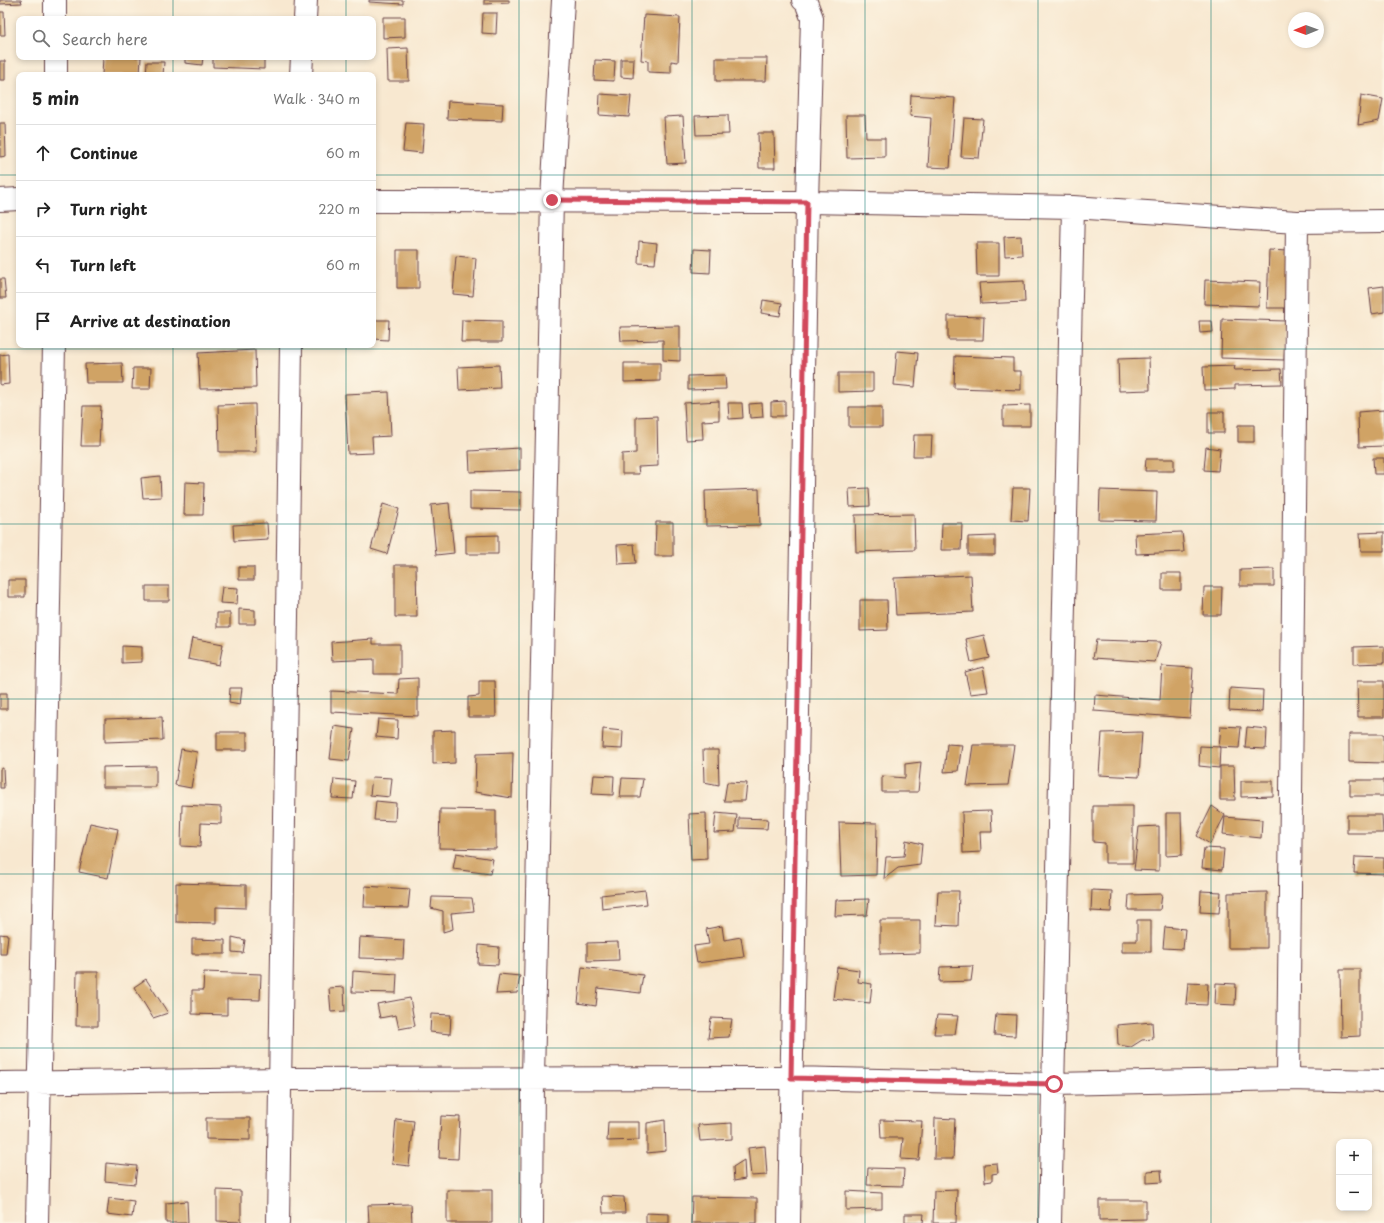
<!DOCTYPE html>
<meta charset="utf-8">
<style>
body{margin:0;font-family:"Playpen Sans",sans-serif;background:#f6f6f6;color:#222}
.controls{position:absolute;right:12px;bottom:12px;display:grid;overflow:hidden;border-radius:8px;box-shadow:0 2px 6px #0003}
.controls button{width:36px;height:36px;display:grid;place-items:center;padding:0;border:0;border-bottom:1px solid #e0e0e0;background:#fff;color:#222;font:20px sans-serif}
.compass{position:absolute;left:1288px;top:12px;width:36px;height:36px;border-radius:50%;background:#fff;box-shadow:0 2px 6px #0003;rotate:269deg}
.stop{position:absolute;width:12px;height:12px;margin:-9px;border:3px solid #d1495b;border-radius:50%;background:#fff}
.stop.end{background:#d1495b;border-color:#fff;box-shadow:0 1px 4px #0008}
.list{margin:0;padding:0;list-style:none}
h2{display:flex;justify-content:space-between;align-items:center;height:52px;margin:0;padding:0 16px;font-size:17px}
h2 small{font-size:13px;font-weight:400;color:#767676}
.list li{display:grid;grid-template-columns:26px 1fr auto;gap:12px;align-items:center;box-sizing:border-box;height:56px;padding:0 16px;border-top:1px solid #e0e0e0}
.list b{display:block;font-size:15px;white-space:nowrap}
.list em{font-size:13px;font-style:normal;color:#767676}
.icon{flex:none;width:22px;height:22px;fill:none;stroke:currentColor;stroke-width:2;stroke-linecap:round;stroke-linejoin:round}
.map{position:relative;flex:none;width:1384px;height:1223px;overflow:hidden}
.search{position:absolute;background:#fff;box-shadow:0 2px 6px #0003;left:16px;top:16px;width:360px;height:44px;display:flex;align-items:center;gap:10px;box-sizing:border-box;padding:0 14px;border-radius:8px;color:#767676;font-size:15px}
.panel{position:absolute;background:#fff;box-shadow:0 2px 6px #0003;left:16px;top:72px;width:360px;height:276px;border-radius:8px}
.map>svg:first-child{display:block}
.building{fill:#d0a365}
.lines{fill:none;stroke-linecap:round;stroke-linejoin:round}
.minor-casing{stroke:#643d44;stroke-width:24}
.minor{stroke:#fff;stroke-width:22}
.route{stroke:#d1495b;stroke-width:5}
.grid{fill:none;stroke:#0f766e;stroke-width:1;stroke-opacity:0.55}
</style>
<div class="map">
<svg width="1384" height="1223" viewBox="0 0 1384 1223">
<rect width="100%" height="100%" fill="#fcf5e5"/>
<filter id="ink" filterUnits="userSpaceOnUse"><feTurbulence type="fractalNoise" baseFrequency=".025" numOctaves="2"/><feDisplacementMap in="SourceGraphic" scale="8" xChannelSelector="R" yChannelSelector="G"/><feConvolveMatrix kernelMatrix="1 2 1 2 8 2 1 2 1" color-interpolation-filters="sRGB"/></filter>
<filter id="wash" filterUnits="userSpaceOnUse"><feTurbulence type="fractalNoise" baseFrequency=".012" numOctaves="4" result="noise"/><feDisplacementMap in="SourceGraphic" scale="16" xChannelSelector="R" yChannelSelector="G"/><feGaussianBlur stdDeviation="0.9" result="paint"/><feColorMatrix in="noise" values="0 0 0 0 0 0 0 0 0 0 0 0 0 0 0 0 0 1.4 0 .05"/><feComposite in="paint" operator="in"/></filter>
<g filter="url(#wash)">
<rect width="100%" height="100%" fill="#f8e8d0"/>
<g id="blocks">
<path class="building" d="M0,0h21l1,3 -22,1z
M369,0h34v4l-34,-2z
M484,0h25v3l-25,1z
M0,12h4l1,23h-5z
M483,13h14l-1,21 -14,-1z
M644,15l36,2 -2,45 -7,-1v12l-23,-1v-11l-7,-1z
M215,17l23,1v1h-23z
M383,17h22v20l-22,1z
M408,48l1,33h-21l-1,-32z
M103,57h38l-1,18h-38z
M185,57h18l-1,8 -17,-2z
M213,57h51v12l-51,-2z
M716,58h51l-1,23h-50z
M621,59h13l-1,19 -12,-1z
M595,60l20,1 -1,20 -20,-1z
M0,61h5v19h-5z
M147,62h17l-1,13h-17z
M600,94l31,2 -2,21 -30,-2z
M911,95l44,3 -5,70 -22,-1 3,-49 -21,-2z
M1361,95l22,4 -4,22 -21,4z
M448,101l55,3 -1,17 -55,-2z
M728,115l1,19 -33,1 -1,-19z
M846,115h19l1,23h19v19l-38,1z
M683,116l3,47 -19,1 -3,-47z
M964,118l19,1 -4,39 -18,-1z
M0,123h5l1,33 -6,1z
M406,123l18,1 -2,29 -19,-2z
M758,133h16l1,35h-16z
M1021,236l1,19 -17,1 -1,-19z
M639,241l18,2 -2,21 -17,-1z
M976,243h23v33h-22z
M694,249l17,1 -1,23 -17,-1z
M397,250h22v38h-22z
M1269,250l19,1 -2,57h-19z
M456,256l20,2 -3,38 -20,-2z
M0,279h4l2,19h-6z
M1205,280l55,2 -1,24 -55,-2z
M1024,281l1,21 -44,2 -2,-21z
M1384,286v26l-12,2 -3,-26z
M763,300l19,3 -2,13 -19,-3z
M948,316l36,1 -1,23h-35z
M1222,319l64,2 -2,39 -63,-2z
M373,320h16l-1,20 -15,-1z
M462,320l40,1v21h-41z
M1199,321h13l1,11 -13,1z
M680,326v35l-17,-1v-20l-42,1 -1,-14z
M255,350l1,38 -56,1 -2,-36z
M897,351l21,2 -3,34 -21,-2z
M8,354l1,30 -9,1v-30z
M955,356l58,2v13h8v19l-67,-2z
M1149,358l1,32 -31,1 -1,-32z
M122,363l1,20h-37l-1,-19z
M624,363h36v18l-36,1z
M499,365l1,23 -41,2 -1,-23z
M1235,366l-1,4 47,-1 1,15 -47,1v4l-31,1 -1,-23z
M133,368h18l-1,21h-18z
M838,373h35v18l-35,1z
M725,375l1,14 -38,1v-14z
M389,392l2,44 -19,1 1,16 -25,1 -3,-60z
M719,401v19l-17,1 1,18 -17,1 -2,-37z
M785,401v15h-14v-14z
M728,403h14l1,15 -14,1z
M762,403l1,14 -13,1 -1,-14z
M255,404l1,48h-37l-1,-47z
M1030,405v21h-27v-20z
M83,406h18l-2,40h-18z
M849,407h33v20h-33z
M1384,410v36l-25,1 -1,-35z
M1208,412h16v21h-16z
M657,416l1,50 -20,1 1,7h-17v-20l14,-1v-36z
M1238,425h16v17h-16z
M914,435h18l-1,21h-18z
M1206,447l14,2 -2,22 -14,-1z
M520,448v22l-50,2 -1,-21z
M1373,458h11v16h-10z
M1146,459h28v12h-29z
M160,476l1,21 -18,1 -2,-20z
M185,482l19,1 -1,32h-19z
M869,488l1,18 -20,1 -1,-18z
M1013,488h17l-2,33 -17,-1z
M759,489l1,36 -54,1 -1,-35z
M1100,490l57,2 -1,29 -57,-1z
M470,491l51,1v18l-51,-1z
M449,503l5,50 -18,2 -5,-50z
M383,504l16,5 -12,45 -16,-5z
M914,514l1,36 -59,2 -1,-37z
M656,522h17v34h-18z
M267,523l1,16 -34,2 -1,-16z
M942,523h20l-1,27h-20z
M1182,532l2,20 -48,2 -1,-20z
M1384,532v19h-23l-1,-18z
M498,535v19h-32v-18z
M995,536v19h-27v-18z
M634,544l2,19 -18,1 -1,-19z
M395,565h21l1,52h-22z
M239,567h15v13h-15z
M1274,569v17h-34v-16z
M1162,573h19v17h-19z
M971,575l2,37 -77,3 -2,-37z
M8,580h17v17h-17z
M146,586h23v15h-23z
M222,587l16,1 -1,16 -17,-1z
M1204,587h18l-1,28h-18z
M860,600h27l1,30 -28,1z
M239,609l16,1v14h-16z
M217,613h13v14h-13z
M984,635l5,23 -18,4 -5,-23z
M192,638l31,6 -4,21 -31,-6z
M373,639v5h27v30h-26v-15l-42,2 -1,-19z
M1096,640l65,2 -6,20 -62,-4z
M122,646l20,1v15l-20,1z
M1384,646v17l-30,1v-17z
M1162,666l31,2 -3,50 -96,-7 1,-16 65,5z
M983,667l5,25 -18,2 -5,-22z
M418,678v38l-87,-4v-21l67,3 1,-15z
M479,681h16l1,36h-28v-20l11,-1z
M1357,681h27v36h-26z
M230,688h12l-2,17 -11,-2z
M1230,688l33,2 -1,22 -33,-2z
M0,693h7v16h-7z
M162,717l1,23 -58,2v-23z
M378,719l20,1 -1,19 -21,-2z
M334,726l20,3 -5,32 -19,-2z
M1221,726l20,1 -2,21 -20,-1z
M1247,727l20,2 -1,20 -21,-1z
M603,729l20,2 -1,18 -20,-1z
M455,730v33l-22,1v-33z
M217,732h30v18h-30z
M1142,732l-3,45 -40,-2 3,-42z
M1349,734h35v29l-35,-1z
M947,744l15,1 -4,26 -14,1z
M973,745h41l-6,40 -41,1z
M1200,746l20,1 -1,21 -20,-2z
M181,749l16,3 -6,36 -16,-3z
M703,750h15l1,35 -15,-3z
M513,753l-1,45 -37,-6 1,-38z
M921,762l-3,30h-36v-16l23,2v-14z
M156,766v21h-53v-20z
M1220,766h14l1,34h-15z
M3,768l1,20h-4v-19z
M594,775l20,1 -1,19 -21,-1z
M372,777l20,1 -2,19 -20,-2z
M622,778l21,1 -3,18h-20z
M334,779l21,2 -2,18 -21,-1z
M1350,780h34v16h-34z
M1241,781h32v15l-32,1z
M727,782l20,1 -2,18h-21z
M376,801l20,2 -1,18 -21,-1z
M182,805l39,2v17l-20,-1 -1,24 -19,-1z
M1093,806h40v57h-28v-20l-12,-1z
M1212,806l13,9 -15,29 -13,-8z
M440,809l56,1v39l-57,-1z
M991,811l1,21h-12l1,20 -18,1 -1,-41z
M706,813l1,46 -16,1 -2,-46z
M716,813l21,2 -2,17 -21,1z
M1166,813h15l1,42 -16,1z
M1347,815h35l1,18h-36z
M1225,817l37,3 -1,18 -38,-4z
M739,818l29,1 -1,10 -28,-1z
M839,822l38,1 -1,52 -35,1z
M90,823l28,6 -10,49 -29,-6z
M1159,826v45l-25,-1 5,-43z
M906,840l16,4 -2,21 -22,3 -14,11 2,-22 18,-1z
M1204,848l20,1 -2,21 -20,-2z
M456,853l37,6 -3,15 -37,-5z
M1355,857l29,1v16l-30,-1z
M176,883l70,2v23l-30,-1v16l-40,-1z
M365,886l45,3 -2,19 -44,-1z
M645,890l2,14 -45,5 -1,-14z
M1092,890l20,1 -1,21 -20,-1z
M938,891h21l-1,35 -22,-1z
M1201,891l20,1 -2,21 -19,-1z
M1267,892v56h-39v-55z
M1162,894l-2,16h-32l1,-15z
M432,897l40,1 2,13 -23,2 2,16 -10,3v-21l-12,-3z
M869,899l-2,16 -32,1 1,-16z
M880,920h40v33l-40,1z
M1137,920h14v32h-29v-11h15z
M722,926l2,14 17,-3 3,20 -47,6 -3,-17 15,-2 -3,-15z
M1165,927l20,2 -2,20 -20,-1z
M0,934l8,1 -2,19h-6z
M232,937l13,3 -2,13 -11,-1z
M360,937l44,3 -1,19 -44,-1z
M192,939l33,1v14h-33z
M618,942l1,18 -32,1v-18z
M479,945l20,2 -1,18 -20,-1z
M973,966l-2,15 -32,1 1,-15z
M582,967l61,8 -3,18 -42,-5 -2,18 -18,-3z
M837,967l22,3 -1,12 14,2 -2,19 -37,-4z
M1340,969h20v67l-19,1z
M353,971l44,3 -1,19 -44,-1z
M77,972h21v54h-22z
M204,972l57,2 -1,26 -33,-1v16l-35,-1v-24h11z
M499,974l21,2 -3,17 -21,1z
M146,979l22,34 -15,5 -19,-31z
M1188,983l20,1 -1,21 -21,-1z
M1216,983l20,1 -1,21 -20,-1z
M344,987l1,24 -14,1 -2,-24z
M410,998l5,28 -16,3 -3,-14 -16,3 -3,-14z
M431,1014l20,1 -1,19 -20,-2z
M996,1014l20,1 -1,21 -21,-1z
M937,1015l21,1 -3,18h-21z
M711,1018l21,1 -3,18 -21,1z
M1152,1022l1,17 -11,1 -11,7 -13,-2 -1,-20z
M441,1116l19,1 -2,42 -19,-1z
M206,1118h44v22l-44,-1z
M935,1118l20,1 -2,40h-19z
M396,1119l18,2 -5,45 -17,-2z
M665,1120l1,31 -19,2v-30z
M880,1120l42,1 -3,39 -18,-1 2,-21h-22z
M608,1122h31v18l-32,1z
M732,1123v16l-32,2 -2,-16z
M765,1146l2,29 -16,1 -3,-28z
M744,1160l1,19 -11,2 -1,-14z
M106,1163l31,3 -2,18 -30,-3z
M997,1163l1,10 -6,1v7l-7,1 -1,-18z
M868,1168l36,1 -1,17 -36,-1z
M1161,1170l1,12 -15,1v-12z
M217,1190l24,1v31l-24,-1z
M447,1190h45v33h-45z
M957,1190l-1,33h-23l1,-32z
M846,1191l36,2v16l-36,1z
M602,1196l22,1 1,16h-22z
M692,1197l65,1v25h-66z
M109,1198l25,3 -2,16 -25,-3z
M1099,1200h47v19l-47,1z
M187,1201l1,22h-22v-20z
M411,1204l1,19h-43l-1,-18z
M646,1213l23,1v9h-23z
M905,1214h19l-1,9h-18z"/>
</g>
</g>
<g filter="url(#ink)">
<use href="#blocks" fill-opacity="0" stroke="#643d44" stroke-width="1"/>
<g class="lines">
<defs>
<path id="minor" d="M55,0v19
M305,19l1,-19
M56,57v18
M301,75l1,-18
M0,200l19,-1
M373,201l434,1 266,5 224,15 87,-1
M1288,1079l9,-857
M0,1083l279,-4 512,-1 263,6 234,-5 96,2
M37,1223l17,-878
M278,1223l13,-878
M532,1223l1,-145 19,-878 11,-200
M789,1223l18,-1021 5,-184 -6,-16 -3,-2
M1050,1223l23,-1016"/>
</defs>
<use href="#minor" class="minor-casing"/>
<use href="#minor" class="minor"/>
</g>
</g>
<g class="lines" filter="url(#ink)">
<path class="route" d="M552,200l255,2 -16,876 263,6"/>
</g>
<path class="grid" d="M173,0v19M346,0v19M519,0v1223M692,0v1223M865,0v1223M1038,0v1223M1211,0v1223M173,57v18M346,57v18M0,175h19M373,175h1011M173,345v878M346,345v878M0,349h1384M0,524h1384M0,699h1384M0,874h1384M0,1048h1384"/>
</svg>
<div class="controls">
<button>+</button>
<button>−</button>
</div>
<svg class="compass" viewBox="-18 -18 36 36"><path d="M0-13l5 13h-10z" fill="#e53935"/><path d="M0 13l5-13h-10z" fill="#767676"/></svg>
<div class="stop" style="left:1054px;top:1084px"></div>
<div class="stop end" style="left:552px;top:200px"></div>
<div class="search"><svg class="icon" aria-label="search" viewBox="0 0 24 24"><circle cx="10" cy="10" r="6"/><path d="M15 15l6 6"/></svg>Search here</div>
<section class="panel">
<h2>5 min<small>Walk · 340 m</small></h2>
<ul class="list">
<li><svg class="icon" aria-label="ahead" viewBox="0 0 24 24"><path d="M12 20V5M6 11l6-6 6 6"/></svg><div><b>Continue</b></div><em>60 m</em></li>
<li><svg class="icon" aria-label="right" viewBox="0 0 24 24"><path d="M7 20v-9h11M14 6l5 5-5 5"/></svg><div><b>Turn right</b></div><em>220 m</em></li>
<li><svg class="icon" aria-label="left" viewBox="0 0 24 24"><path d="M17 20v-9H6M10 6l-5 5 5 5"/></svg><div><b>Turn left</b></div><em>60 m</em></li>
<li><svg class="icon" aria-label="arrive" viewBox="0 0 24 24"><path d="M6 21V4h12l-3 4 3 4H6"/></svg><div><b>Arrive at destination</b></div></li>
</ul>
</section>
</div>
